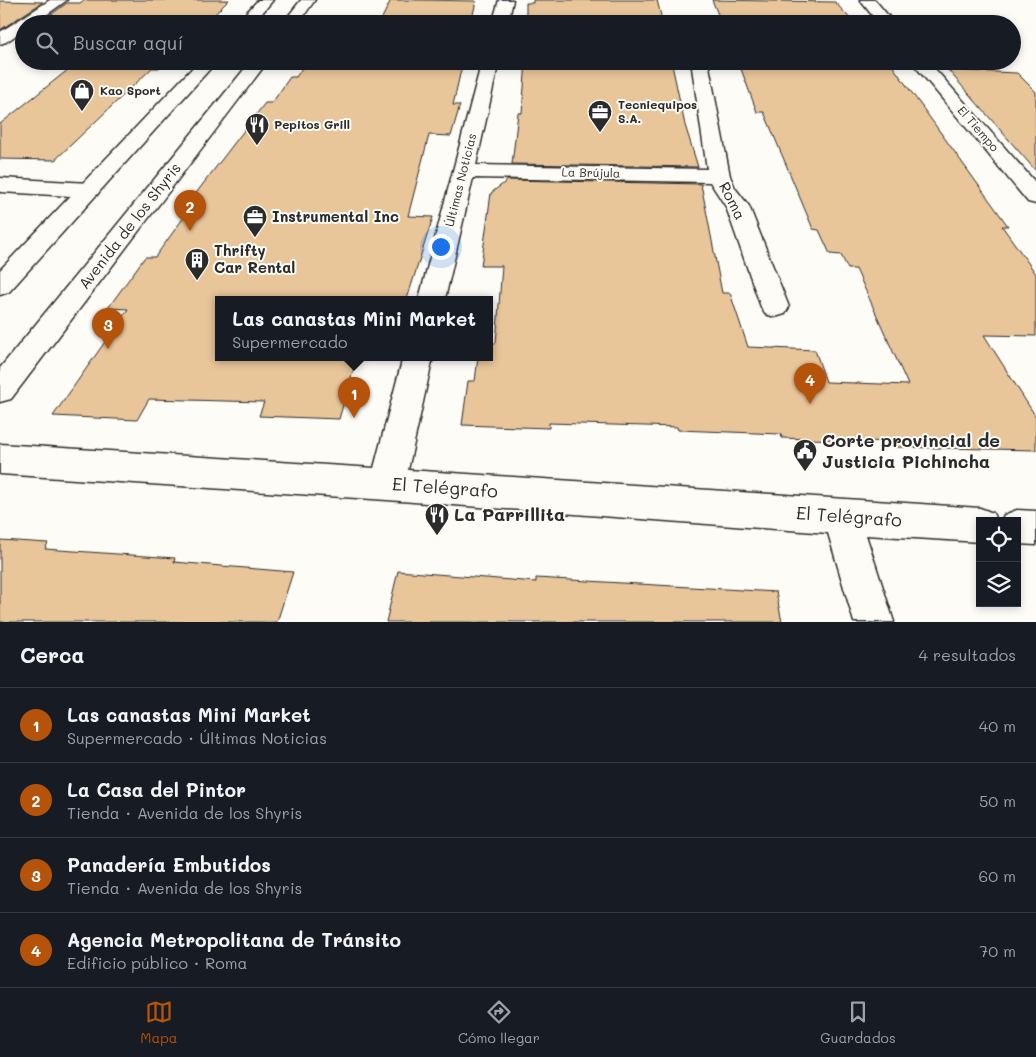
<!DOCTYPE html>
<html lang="es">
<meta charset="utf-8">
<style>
body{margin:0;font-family:Mali,sans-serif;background:#242831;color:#f1f3f6}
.controls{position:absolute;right:15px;bottom:15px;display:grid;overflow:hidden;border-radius:0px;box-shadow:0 2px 8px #0003}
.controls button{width:45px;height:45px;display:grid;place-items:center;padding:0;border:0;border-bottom:1px solid #363941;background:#171b24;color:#f1f3f6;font:25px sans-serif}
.you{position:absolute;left:440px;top:246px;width:18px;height:18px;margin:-12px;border:4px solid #fff;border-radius:50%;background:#1a73e8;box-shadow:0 0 0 8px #1a73e833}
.badge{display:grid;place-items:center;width:32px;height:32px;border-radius:50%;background:#b45309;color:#fff;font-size:16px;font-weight:700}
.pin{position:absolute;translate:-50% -41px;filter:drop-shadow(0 1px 2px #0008)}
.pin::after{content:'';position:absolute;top:26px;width:18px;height:15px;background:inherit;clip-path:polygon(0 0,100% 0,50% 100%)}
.popup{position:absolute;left:215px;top:296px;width:278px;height:65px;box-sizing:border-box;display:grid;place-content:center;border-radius:0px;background:#171b24;filter:drop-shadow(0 1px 4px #0005);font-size:16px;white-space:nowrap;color:#9ea1a6}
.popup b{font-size:19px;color:#f1f3f6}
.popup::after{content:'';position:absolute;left:50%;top:100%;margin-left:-10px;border:10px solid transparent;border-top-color:#171b24}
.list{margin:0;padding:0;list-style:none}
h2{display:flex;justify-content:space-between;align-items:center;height:65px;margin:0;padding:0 20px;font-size:21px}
h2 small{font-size:16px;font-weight:400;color:#9ea1a6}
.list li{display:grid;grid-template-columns:32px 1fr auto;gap:15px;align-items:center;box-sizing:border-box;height:75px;padding:0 20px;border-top:1px solid #363941}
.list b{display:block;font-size:19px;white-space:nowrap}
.list p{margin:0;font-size:16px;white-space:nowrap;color:#9ea1a6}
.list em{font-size:16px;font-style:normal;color:#9ea1a6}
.icon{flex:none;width:28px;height:28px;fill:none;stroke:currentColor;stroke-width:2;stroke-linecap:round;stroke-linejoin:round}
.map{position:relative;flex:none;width:1036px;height:622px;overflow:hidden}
.search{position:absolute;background:#171b24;box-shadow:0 2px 8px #0003;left:15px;right:15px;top:15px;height:55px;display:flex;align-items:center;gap:12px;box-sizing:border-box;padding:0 18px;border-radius:28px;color:#9ea1a6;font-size:19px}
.sheet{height:365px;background:#171b24}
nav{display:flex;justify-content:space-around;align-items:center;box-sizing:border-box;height:70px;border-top:1px solid #363941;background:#171b24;font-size:14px;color:#9ea1a6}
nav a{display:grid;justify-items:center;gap:2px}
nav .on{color:#b45309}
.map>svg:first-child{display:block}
.building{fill:#e9c59a;stroke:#2b2b2b}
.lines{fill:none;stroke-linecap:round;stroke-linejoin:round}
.minor-casing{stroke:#2b2b2b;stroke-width:3}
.major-casing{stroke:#2b2b2b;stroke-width:3}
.minor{fill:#fdfcf7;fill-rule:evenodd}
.major{fill:#fdfcf7;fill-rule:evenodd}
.labels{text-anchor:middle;stroke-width:4;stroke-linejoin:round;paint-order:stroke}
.far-poi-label{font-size:12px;font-weight:bold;fill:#2b2b2b;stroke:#fdfcf7;text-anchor:start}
.far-street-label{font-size:12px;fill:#2b2b2b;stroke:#fdfcf7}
.street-label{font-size:15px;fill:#2b2b2b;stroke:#fdfcf7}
.poi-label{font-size:15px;font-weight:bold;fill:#2b2b2b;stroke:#fdfcf7;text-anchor:start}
.near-poi-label{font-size:18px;font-weight:bold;fill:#2b2b2b;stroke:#fdfcf7;text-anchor:start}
.near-street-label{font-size:18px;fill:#2b2b2b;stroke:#fdfcf7}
</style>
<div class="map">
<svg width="1036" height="622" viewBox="0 0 1036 622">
<rect width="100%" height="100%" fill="#fdfcf7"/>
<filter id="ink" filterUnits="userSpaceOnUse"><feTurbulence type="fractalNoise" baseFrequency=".02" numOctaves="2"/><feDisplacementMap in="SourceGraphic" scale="10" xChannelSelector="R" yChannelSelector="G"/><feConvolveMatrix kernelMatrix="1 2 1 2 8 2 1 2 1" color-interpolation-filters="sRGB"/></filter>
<g filter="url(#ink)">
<path class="building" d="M84,0h145l-24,24h-167l29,-21h13z
M391,0h29l56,1 -5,23h-92z
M533,0h124l6,24h-137v-21h7z
M712,0l123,2 20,22h-133z
M0,1l43,1 -43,28z
M79,61h87l-7,7h-7l-97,92 -55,-1v-35z
M307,61h156l-10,44h7l-9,31 -22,-1 -21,81 25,1 -26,82h-188v58h138l-18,62 -80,-3 5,-14 -115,-3 -12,21 -84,-4 75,-107 -20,-1 37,-51h10l40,-55 -5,-1 75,-98h7l18,-26h6z
M526,61h147v4h-1l13,60 13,42 -186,-3 6,-51h4z
M738,61h150l6,7 114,158h-6l34,48v62l-52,-1 52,82v33l-142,-3 -1,-5 -111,-4 -1,-4 -103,-4 -1,-3 -128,-4v5l-87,-3 6,-44h7l3,-24h11v-14h7l6,-77h-21l10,-73 17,-13 193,4 21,109h8l18,54 67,3 11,32 82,3 -52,-116h-8l-7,-14 -11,-1 -11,-24 -6,-1 -49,-117h-7z
M948,70l69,3 19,19v79z
M0,540l48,3 -3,6 130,9 -1,4 119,10 -16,50h-277z
M398,571l138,11v-4l240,14 6,30h-396z"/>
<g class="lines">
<defs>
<path id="minor" d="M50,0h17l-33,24h-10v6l-18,12 -6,2v-12z
M499,0h14l-5,24h-16z
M860,0h15l20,24h-16z
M482,61h17l-23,104 231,4 -16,-108h17l22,115 5,12 14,18 40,101 -4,7 -10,3 -10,-3 -4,-7 -35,-100 -16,-25 -237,-4 -28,121h-26z
M911,61h17l108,122v21l-8,-2z
M0,178l89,5 8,2 3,5 -3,5 -8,2 -89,-5z
M403,357h30l-25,113 572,38 13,5 3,8h-16v21l-114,-7 28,87h-40l-26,-89 -441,-33 -387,-26v-30l374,24z
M1017,510l19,1v34l-19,-1v-23h-16l3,-6z"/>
<path id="major" d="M258,0h15l-20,24h-17z
M301,0h14l-17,24h-16z
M199,61h18l-208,231 -9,3v-25z
M251,61h17l-257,338 -11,3v-34z"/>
</defs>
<use href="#minor" class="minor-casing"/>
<use href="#major" class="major-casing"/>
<use href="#minor" class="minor"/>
<use href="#major" class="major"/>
</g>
</g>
<defs>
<symbol id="shop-pin" viewBox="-11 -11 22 30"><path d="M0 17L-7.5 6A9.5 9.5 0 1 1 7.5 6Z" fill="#2b2b2b" stroke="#fdfcf7"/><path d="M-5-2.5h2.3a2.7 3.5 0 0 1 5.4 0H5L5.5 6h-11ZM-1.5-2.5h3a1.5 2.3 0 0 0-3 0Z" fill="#fff"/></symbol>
<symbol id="office-pin" viewBox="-11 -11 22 30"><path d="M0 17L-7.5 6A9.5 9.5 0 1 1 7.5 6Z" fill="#2b2b2b" stroke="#fdfcf7"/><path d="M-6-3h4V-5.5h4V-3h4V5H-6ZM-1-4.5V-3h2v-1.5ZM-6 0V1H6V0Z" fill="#fff"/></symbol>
<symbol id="restaurant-pin" viewBox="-11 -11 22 30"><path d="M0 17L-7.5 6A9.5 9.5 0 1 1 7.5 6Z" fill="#2b2b2b" stroke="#fdfcf7"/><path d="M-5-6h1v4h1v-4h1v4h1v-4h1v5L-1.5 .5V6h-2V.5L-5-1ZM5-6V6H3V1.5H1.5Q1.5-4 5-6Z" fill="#fff"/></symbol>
<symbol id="building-pin" viewBox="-11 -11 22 30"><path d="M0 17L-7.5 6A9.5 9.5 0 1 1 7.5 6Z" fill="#2b2b2b" stroke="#fdfcf7"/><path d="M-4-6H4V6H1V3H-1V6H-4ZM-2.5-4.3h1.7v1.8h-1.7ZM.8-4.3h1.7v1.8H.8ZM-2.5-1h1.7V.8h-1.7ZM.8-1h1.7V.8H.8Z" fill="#fff"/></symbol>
<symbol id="civic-pin" viewBox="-11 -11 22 30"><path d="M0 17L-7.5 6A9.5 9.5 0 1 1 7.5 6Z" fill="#2b2b2b" stroke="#fdfcf7"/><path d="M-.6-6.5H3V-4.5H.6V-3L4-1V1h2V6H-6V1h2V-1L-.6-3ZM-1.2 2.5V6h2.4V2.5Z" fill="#fff"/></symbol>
</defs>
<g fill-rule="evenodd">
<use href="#shop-pin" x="68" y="77" width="28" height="38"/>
<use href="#office-pin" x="586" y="98" width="28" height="38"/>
<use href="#restaurant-pin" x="243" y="111" width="28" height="38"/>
<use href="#office-pin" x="241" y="203" width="28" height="38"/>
<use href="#building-pin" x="183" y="246" width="28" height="38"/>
<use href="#civic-pin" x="791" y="437" width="28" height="38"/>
<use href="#restaurant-pin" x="423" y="501" width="28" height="38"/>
</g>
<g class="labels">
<g class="far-poi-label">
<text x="100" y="95">Kao Sport</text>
<text x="618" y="109">Tecniequipos<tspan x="618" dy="14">S.A.</tspan></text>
<text x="274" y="129">Pepitos Grill</text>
</g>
<g class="far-street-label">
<text transform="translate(978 129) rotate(49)" y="4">El Tiempo</text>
<text transform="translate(591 173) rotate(1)" y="4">La Brújula</text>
<text transform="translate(461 180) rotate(-76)" y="4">Últimas Noticias</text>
</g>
<g class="street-label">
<text transform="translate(732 201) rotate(63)" y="5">Roma</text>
<text transform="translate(130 226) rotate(-52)" y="5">Avenida de los Shyris</text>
</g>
<g class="poi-label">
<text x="272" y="222">Instrumental Inc</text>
<text x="214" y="256">Thrifty<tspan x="214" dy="17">Car Rental</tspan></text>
</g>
<g class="near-poi-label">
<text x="822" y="447">Corte provincial de<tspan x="822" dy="21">Justicia Pichincha</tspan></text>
<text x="454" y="521">La Parrillita</text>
</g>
<g class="near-street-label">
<text transform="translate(445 488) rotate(4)" y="6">El Telégrafo</text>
<text transform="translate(849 517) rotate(4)" y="6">El Telégrafo</text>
</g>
</g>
</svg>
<div class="controls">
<button><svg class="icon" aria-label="locate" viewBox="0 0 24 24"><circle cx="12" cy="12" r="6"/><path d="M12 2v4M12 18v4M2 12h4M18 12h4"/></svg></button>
<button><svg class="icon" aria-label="layers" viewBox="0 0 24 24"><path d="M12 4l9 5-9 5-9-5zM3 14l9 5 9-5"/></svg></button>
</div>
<div class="you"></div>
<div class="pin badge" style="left:354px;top:418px">1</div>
<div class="popup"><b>Las canastas Mini Market</b>Supermercado</div>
<div class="pin badge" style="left:190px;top:231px">2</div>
<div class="pin badge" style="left:108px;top:349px">3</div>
<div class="pin badge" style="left:810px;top:404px">4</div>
<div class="search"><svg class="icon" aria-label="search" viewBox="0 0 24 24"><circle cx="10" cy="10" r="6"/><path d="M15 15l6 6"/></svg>Buscar aquí</div>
</div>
<section class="sheet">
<h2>Cerca<small>4 resultados</small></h2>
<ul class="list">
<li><span class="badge">1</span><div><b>Las canastas Mini Market</b><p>Supermercado · Últimas Noticias</p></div><em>40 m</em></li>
<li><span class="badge">2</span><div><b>La Casa del Pintor</b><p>Tienda · Avenida de los Shyris</p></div><em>50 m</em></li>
<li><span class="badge">3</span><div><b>Panadería Embutidos</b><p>Tienda · Avenida de los Shyris</p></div><em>60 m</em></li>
<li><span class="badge">4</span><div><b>Agencia Metropolitana de Tránsito</b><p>Edificio público · Roma</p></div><em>70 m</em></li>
</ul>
</section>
<nav>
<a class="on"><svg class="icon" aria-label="map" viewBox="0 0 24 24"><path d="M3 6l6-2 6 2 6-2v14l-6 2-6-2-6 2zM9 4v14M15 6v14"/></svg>Mapa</a>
<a><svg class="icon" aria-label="directions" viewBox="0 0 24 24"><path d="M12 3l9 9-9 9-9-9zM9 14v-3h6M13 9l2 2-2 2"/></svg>Cómo llegar</a>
<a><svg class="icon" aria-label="saved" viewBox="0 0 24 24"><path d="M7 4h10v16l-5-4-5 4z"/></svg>Guardados</a>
</nav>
